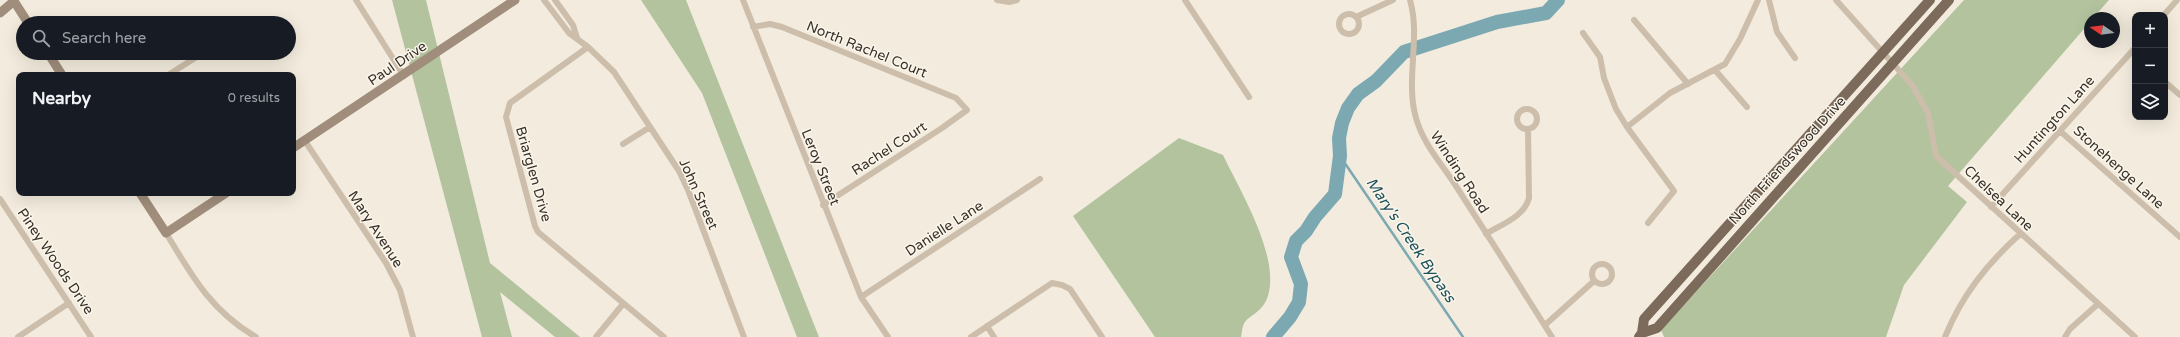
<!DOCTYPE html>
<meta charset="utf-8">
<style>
body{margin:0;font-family:"Varela Round",sans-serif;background:#20242c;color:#f1f3f6}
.controls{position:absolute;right:12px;top:12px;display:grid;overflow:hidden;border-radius:8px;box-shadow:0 4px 16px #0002}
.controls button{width:36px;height:36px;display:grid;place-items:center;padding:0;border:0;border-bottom:1px solid #363941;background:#171b24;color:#f1f3f6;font:20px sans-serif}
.compass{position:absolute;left:2084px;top:12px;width:36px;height:36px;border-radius:50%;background:#171b24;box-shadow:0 4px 16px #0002;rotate:283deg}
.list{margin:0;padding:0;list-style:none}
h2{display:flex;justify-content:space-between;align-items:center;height:52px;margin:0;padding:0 16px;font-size:17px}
h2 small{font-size:13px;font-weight:400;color:#9ea1a6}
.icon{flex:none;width:22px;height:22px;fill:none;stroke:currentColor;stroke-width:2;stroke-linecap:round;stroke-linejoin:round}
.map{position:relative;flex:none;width:2180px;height:337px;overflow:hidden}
.search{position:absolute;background:#171b24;box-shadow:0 4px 16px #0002;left:16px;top:16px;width:280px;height:44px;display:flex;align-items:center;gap:10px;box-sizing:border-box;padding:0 14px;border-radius:22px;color:#9ea1a6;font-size:15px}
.panel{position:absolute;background:#171b24;box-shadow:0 4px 16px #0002;left:16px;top:72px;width:280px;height:124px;border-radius:8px}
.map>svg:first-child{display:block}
.green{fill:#b2c39e}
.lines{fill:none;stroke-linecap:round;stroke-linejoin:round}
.stream{stroke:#7ca8b1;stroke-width:2.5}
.river{stroke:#7ca8b1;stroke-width:14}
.street{stroke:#ccbeaa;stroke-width:6}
.secondary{stroke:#a08d7b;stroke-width:9}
.primary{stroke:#7c6a5a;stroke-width:10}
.labels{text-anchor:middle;stroke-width:3;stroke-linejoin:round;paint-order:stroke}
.street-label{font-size:14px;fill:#393129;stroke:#fbf6eb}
.water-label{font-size:15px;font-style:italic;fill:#1d505c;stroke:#fbf6eb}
</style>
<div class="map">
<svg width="2180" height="337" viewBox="0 0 2180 337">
<rect width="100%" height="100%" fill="#f3ecde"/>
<path class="green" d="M392,0h34l64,263 90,74h-25l-55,-45 12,45h-30z
M641,0h45l133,337h-22l-95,-244z
M1964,0h145l-16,18h-3v4l-142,164 19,16 -63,83 -18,52h-222l-3,-7z
M1179,138l44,17c17,36 61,107 43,146 -6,12 -16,14 -21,21 -3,4 -3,11 -4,15h-86l-82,-121z"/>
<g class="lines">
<path class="stream" d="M1340,156l123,181"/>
<path class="river" d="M1273,337l17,-20 9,-15 2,-18 -10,-27 5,-16 10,-10 9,-14 20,-23 5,-38 -1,-18 3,-15 6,-15 10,-14 18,-13 28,-29 93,-30 49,-9 12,-13"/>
<path class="street" d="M356,0l48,76
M544,0l25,33 19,14 26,25 65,99 9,19 56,147
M555,0l18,25 4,13
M743,0l118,297 27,40
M997,0l12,2 8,-2
M1185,0l64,97
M1410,0c11,38 -5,80 6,118 7,25 24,44 38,65 33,51 66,103 98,154
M1769,0l8,32 18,26
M1836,0l76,85 16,28 8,43 199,181
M1339 24a10 10 0 1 1 20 0a10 10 0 1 1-20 0Z
M2164,15l13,-15
M1356,17l37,-17
M1634,20l54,64
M753,27l17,-3 12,3 174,71 11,12 -25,18 -119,77
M1583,33l17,24 4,21 12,31 11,18 47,64 -26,32
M588,47l-78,56 -4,14 29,109 3,6 126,105
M1715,70l32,37
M168,75l35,-22
M2165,82l15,13
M1517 119a10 10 0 1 1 20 0a10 10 0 1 1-20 0Z
M1627,127l43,-34 55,-29 15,-25 18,-39
M2060,131l120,106
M305,141l81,122 14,27 13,47
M623,144l27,-17
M0,199l91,138
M1991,207l144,-159
M166,233c26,43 45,78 90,104
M1486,234c16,-10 38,-17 43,-36l-1,-69
M1592 274a10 10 0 1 1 20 0a10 10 0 1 1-20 0Z
M861,297l179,-118
M1545,325l49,-44
M987,326l7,11
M18,337l51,-34
M596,337l27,-33
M971,337l81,-54 10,2 8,4 32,48
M1945,337c17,-42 42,-73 75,-103
M2065,337l5,-8 28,-25"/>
<path class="secondary" d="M0,13l14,-12 14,22
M48,53l14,22
M293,148l222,-148
M140,193l26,40 60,-40"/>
<path class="primary" d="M1642,333l2,-14 286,-319
M1639,337l3,-4 15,-5 292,-328"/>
</g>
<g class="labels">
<g class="street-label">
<text transform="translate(867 49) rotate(22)" y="5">North Rachel Court</text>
<text transform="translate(397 63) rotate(-34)" y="5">Paul Drive</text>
<text transform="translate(2054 119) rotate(-48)" y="5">Huntington Lane</text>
<text transform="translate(889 148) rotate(-33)" y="5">Rachel Court</text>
<text transform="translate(1787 160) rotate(-48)" y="5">North Friendswood Drive</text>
<text transform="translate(821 167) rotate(68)" y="5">Leroy Street</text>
<text transform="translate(2119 167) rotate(42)" y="5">Stonehenge Lane</text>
<text transform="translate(1460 172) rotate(57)" y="5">Winding Road</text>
<text transform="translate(534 174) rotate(74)" y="5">Briarglen Drive</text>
<text transform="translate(699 194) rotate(66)" y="5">John Street</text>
<text transform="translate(1999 198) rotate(43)" y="5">Chelsea Lane</text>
<text transform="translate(944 228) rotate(-33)" y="5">Danielle Lane</text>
<text transform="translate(376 229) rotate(57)" y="5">Mary Avenue</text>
<text transform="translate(56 261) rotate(56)" y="5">Piney Woods Drive</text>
</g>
<g class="water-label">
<text transform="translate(1411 240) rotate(56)" y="5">Mary's Creek Bypass</text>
</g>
</g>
</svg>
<div class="controls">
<button>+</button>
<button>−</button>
<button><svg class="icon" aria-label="layers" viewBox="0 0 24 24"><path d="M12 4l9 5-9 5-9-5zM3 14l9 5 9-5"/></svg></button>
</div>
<svg class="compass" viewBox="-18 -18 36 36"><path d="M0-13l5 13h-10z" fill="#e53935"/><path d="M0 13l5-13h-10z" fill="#9ea1a6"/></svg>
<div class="search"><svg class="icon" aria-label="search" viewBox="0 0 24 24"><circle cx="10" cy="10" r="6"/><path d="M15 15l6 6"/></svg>Search here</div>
<section class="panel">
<h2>Nearby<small>0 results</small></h2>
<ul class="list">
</ul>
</section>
</div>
